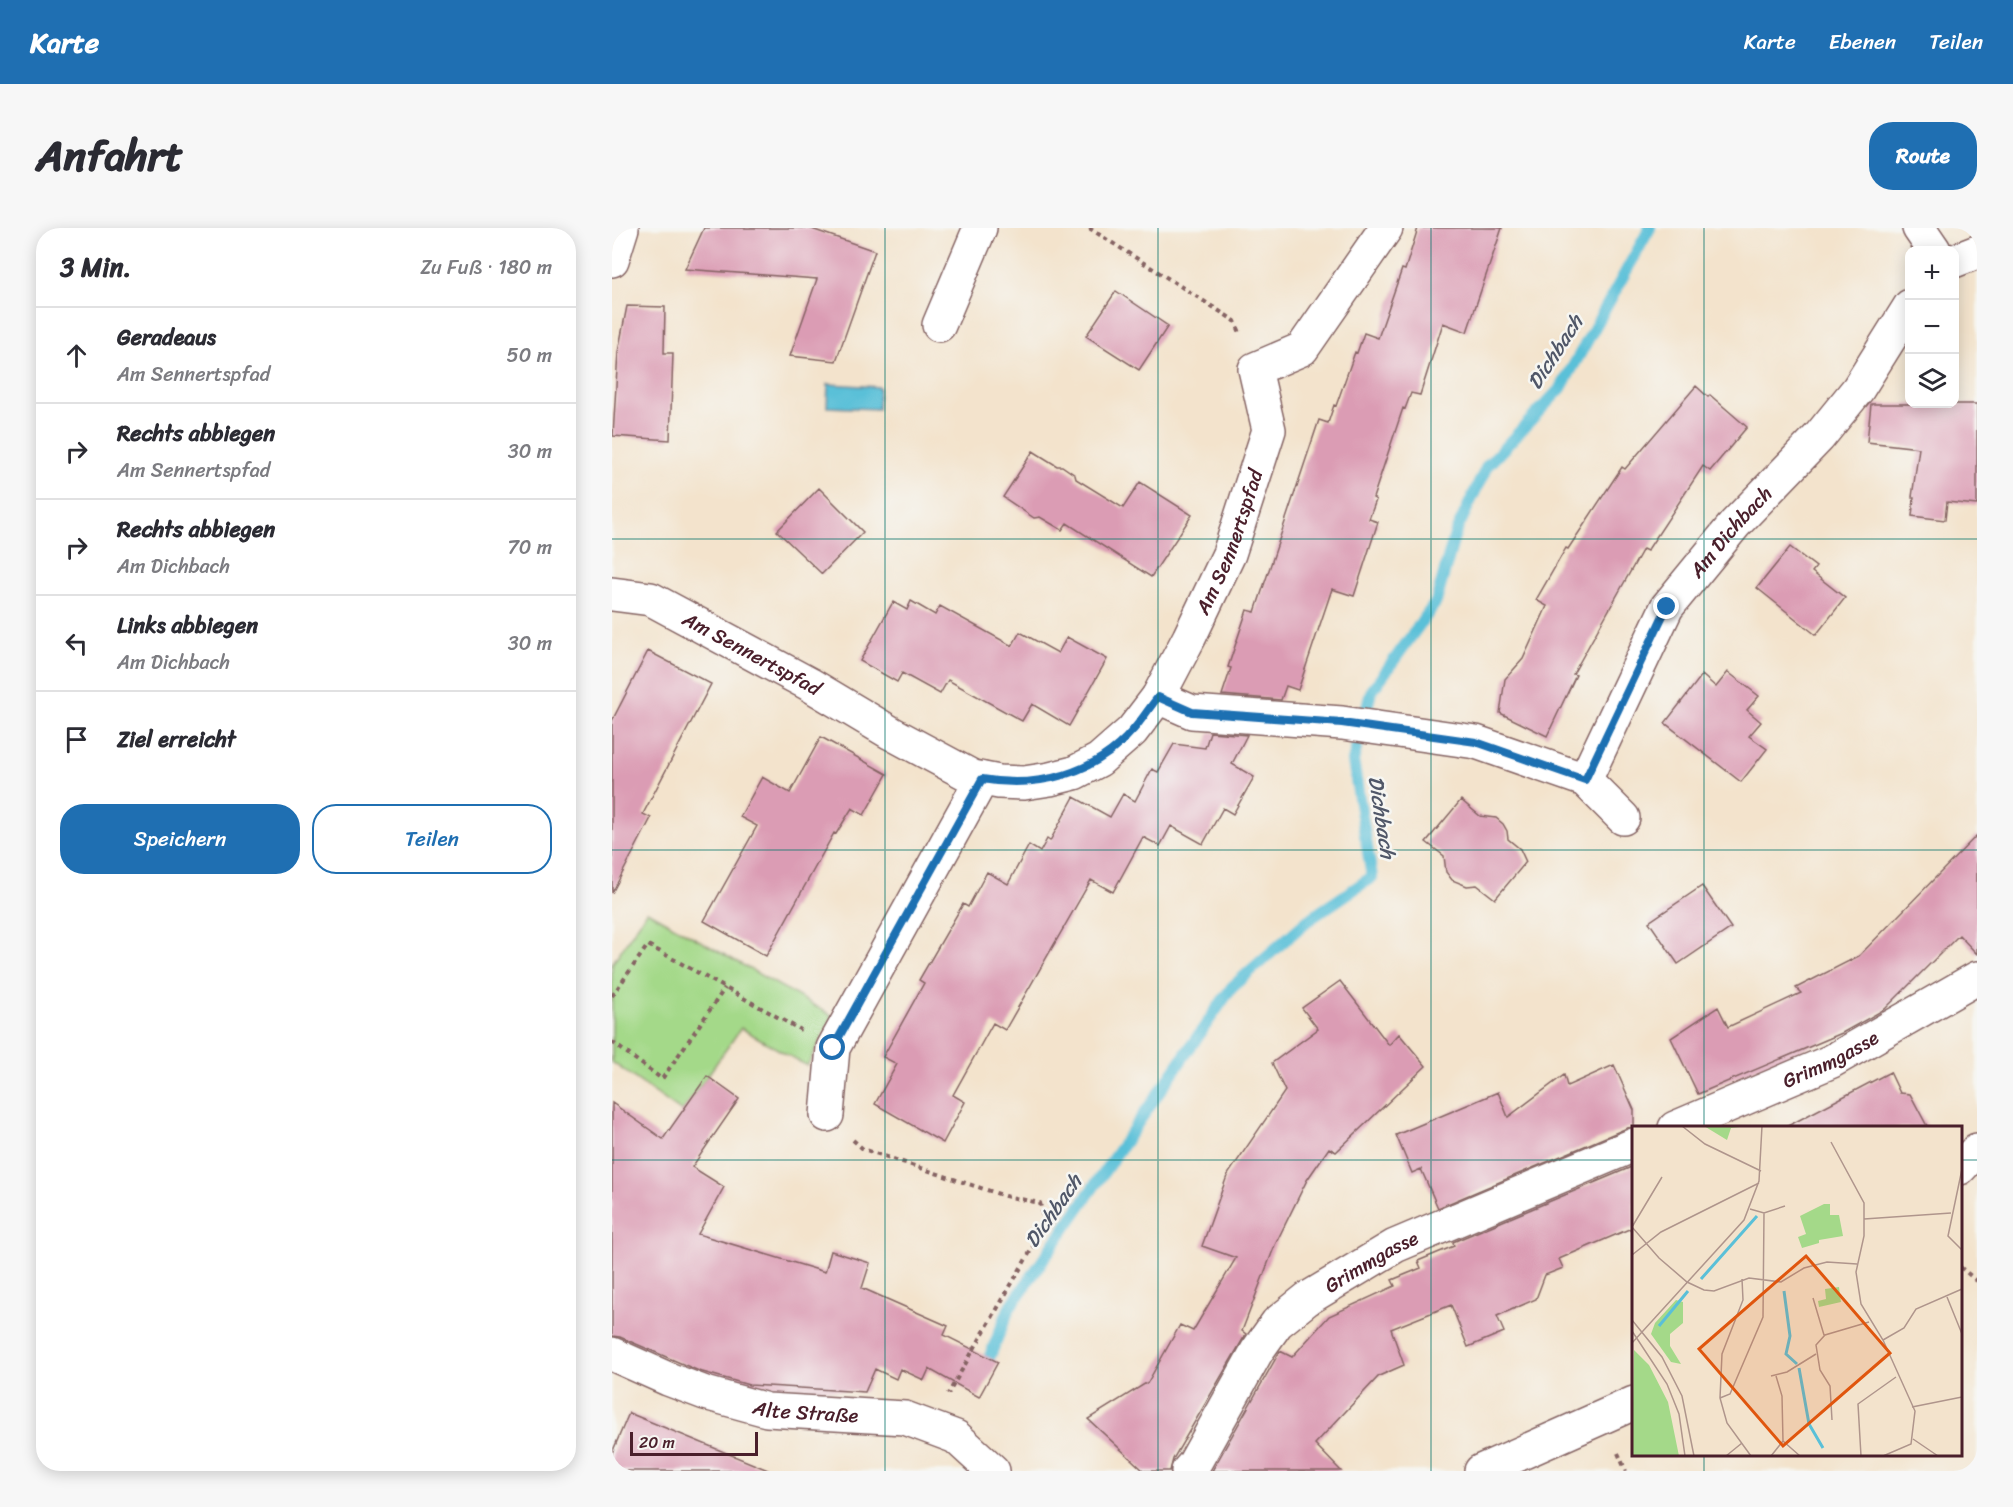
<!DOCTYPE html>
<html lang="de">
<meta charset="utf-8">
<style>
body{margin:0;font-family:Sriracha,sans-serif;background:#f7f7f7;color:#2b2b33}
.controls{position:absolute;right:18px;top:18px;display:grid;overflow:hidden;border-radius:12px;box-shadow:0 3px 15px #0003}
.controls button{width:54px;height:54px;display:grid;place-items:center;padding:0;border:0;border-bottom:2px solid #e1e1e2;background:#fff;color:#2b2b33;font:30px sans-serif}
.scale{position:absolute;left:18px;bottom:15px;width:128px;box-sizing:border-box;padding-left:6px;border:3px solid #4a1f2b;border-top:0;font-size:16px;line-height:21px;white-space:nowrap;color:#4a1f2b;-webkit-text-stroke:4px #f6f6f2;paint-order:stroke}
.stop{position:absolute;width:18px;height:18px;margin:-14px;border:4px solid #1f6fb2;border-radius:50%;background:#fff}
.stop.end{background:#1f6fb2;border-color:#fff;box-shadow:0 2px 6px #0008}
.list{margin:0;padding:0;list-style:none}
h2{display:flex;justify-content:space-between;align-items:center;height:78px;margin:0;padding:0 24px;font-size:26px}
h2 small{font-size:20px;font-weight:400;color:#7c7c81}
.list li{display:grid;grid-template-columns:39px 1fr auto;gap:18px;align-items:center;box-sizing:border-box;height:96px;padding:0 24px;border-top:2px solid #e1e1e2}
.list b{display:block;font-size:22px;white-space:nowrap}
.list p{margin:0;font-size:20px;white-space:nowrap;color:#7c7c81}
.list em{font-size:20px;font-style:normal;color:#7c7c81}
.actions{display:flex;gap:12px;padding:18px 24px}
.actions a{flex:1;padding:14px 0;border:2px solid #1f6fb2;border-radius:24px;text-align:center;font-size:21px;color:#1f6fb2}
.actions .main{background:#1f6fb2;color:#fff}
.icon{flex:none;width:33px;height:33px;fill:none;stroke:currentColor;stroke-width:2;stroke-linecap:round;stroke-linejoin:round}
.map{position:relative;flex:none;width:1365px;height:1243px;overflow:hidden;border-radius:24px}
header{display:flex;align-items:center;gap:36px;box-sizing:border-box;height:84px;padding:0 30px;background:#1f6fb2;color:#fff}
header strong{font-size:28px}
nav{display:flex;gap:33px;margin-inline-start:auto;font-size:21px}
.intro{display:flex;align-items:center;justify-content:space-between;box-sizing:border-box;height:144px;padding:0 36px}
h1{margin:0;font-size:42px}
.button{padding:15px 27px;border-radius:24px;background:#1f6fb2;color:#fff;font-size:21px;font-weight:700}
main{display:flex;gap:36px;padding:0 36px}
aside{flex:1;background:#fff;border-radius:24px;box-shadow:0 3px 15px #0003}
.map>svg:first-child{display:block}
.green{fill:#a4d989;stroke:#777c5a;stroke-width:1.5}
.water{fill:#5ac0d8;stroke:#527082;stroke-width:1.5}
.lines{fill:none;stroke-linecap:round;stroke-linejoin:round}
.stream{stroke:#5ac0d8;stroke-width:12}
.building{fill:#db9cb4}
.minor-casing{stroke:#856463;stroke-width:36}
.path{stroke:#856463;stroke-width:4;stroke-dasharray:4.5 4.5;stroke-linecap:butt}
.minor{stroke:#fff;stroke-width:33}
.route{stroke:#1f6fb2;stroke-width:8}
.grid{fill:none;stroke:#0f766e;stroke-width:1.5;stroke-opacity:0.55}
.labels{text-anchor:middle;stroke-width:5;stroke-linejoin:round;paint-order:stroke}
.street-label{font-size:20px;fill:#4a1f2b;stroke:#f6f6f2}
.water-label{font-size:21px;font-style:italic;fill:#505768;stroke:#f6f6f2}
.inset-river{fill:none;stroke:#5ac0d8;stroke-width:3}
.inset-road{fill:none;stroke:#af958c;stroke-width:1.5}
.view{fill:#e0560e;fill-opacity:0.15;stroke:#e0560e;stroke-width:3}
.inset-edge{fill:none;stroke:#4a1f2b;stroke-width:3}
</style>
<header>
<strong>Karte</strong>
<nav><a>Karte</a><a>Ebenen</a><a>Teilen</a></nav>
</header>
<div class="intro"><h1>Anfahrt</h1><a class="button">Route</a></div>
<main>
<aside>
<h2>3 Min.<small>Zu Fuß · 180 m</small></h2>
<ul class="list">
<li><svg class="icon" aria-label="ahead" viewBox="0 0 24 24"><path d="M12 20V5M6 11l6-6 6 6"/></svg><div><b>Geradeaus</b><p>Am Sennertspfad</p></div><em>50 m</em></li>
<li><svg class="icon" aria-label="right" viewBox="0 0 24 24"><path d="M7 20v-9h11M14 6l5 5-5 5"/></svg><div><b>Rechts abbiegen</b><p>Am Sennertspfad</p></div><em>30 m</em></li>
<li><svg class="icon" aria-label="right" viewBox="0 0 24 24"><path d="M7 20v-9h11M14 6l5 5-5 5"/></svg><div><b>Rechts abbiegen</b><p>Am Dichbach</p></div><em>70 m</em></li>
<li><svg class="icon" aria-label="left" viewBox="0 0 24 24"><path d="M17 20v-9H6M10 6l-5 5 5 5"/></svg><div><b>Links abbiegen</b><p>Am Dichbach</p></div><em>30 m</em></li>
<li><svg class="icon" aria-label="arrive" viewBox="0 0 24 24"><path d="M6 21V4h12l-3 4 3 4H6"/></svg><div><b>Ziel erreicht</b></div></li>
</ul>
<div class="actions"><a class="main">Speichern</a><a>Teilen</a></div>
</aside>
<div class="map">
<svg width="1365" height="1243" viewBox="0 0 1365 1243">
<rect width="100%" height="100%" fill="#f6f6f2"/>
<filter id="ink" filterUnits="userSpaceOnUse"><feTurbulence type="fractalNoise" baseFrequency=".0167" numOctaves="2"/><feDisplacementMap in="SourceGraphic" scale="12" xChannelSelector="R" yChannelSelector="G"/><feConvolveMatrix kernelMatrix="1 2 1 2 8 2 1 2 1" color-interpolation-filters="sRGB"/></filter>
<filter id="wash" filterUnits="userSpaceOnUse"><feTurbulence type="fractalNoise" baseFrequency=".008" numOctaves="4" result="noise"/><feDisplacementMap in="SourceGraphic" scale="24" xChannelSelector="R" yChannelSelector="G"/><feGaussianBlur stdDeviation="1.35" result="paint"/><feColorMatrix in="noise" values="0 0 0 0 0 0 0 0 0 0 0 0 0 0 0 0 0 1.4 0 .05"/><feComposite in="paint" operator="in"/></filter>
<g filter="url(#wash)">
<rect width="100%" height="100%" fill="#f3e3cc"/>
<path class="green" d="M35,683l186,105 -26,50 -66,-38 -59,84 -70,-50v-98z"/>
<path class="water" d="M216,156l51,3 -1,22 -51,-2z"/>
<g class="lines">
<path class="stream" d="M378,1128l19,-47 223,-322 75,-66 65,-44 -19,-116 18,-69 65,-90 19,-68 32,-68 74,-78 89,-160"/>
</g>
<g id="blocks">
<path class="building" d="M92,0h105l66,23 -39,110 -46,-5 27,-77 -132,-10z
M806,0h84l-35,104 -24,-9 -23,72 -9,-2 -6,16 -2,-1 -30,90 3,2 -7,19 9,3 -24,74 -22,-7 -34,101 -12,-4 -5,14 -59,-5 9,-27 -3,-1 19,-57 8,2 64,-192 9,3 6,-18 2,1 19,-54 2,1 7,-20 14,5 24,-69 3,1z
M504,63l52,35 -29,44 -53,-34z
M15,78l38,1 -1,46h9l-3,87 -57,-4 5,-84z
M1084,158l12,11 2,-2 37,32 -37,44 -7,-5 -56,85 -4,-2 -70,125 3,1 -29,61 -47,-23 5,-34 18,-20 24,-53 -11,-6 30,-52 2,1 54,-82 3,2z
M1259,176h106v101l-30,-3 -2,18 -33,-4 2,-19h-2l7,-49 -52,-6z
M421,223l24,15h5l13,9 1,4 47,29 17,-26 52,33 -41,62 -84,-54 -5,7 -22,-13 -6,1 -31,-21z
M207,260l44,44 -41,42 -45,-43z
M1178,319l26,20 -4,5 33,26 -29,37 -59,-47z
M299,373l24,14 5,-9 72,40 8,-14 38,21 9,-16 40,22 -38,67 -37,-22 -10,17 -74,-41 -8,14 -38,-21 -5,9 -37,-21 33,-59 14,8z
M36,423l63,33 -68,130 8,4 -39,75v-172z
M1116,444l31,24 -12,14 14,12 -12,14 18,13 -26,33 -76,-59 37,-48 14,12z
M598,504l37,3 -15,29 22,13 -21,37 -10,-6 -20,36 -32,-18 -11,20 -17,-9 -30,55 -22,-12 -86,150 -12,-7 -40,72 12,7 -22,41 -68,-39 22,-40 -14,-7 41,-74 -5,-3 44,-76 5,3 19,-35 21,12 21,-39 11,7 7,-13 3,2 24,-44 36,20 13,-23 12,7 17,-32 6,3 16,-28 31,4z
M209,509l66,37 -23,41 -12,-7 -16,26 -2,-1 -68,123 -62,-35 53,-95 -17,-9 22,-40 28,16z
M849,572l19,16 16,2 7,6 4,7 1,8 12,10 6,13 -31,37 -18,-14 -10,1 -15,-6 -6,-8 -2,-16 -18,-14z
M1365,607v119l-18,-19 -74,74 -43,24 -144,61 -27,-56 47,-31 10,20 73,-34 -5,-5 63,-32z
M1090,658l29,42 -53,36 -29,-42z
M728,753l49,64 10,-11 27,32 -90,86 -7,-4 -22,32 -32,65 -33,86 4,3 -73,125 -3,12h-26l-56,-52 60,-37 32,-57 13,6 43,-73 -34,-12 25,-70 58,-85 -13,-28 46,-34 -16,-21z
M1002,837l20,45v17l-7,1 -189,80 -17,-39 -9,4 -16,-38 102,-43 10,25 56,-42 3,11z
M1278,844l10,21 10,1 18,34h-144z
M95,848l32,23 -47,68 32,20 -26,47 127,38 6,-21 39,12 -8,25 86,38 -4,9 54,27 -19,35 -50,-28 -5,11 -24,-11 -4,10 -21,-10 -10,23 -116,-7 -50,-14 -79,-34 -8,-1v-233l51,36z
M1022,938v61l-75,32 4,9 -18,7 -9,24 -39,17 7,16 -36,15 -17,-42 -60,24 13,36 -25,11 -64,68 26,27h-129l68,-120 12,6 37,-41 66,-30 -3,-6 29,-12 -3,-7 36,-15 -1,-4z
M17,1185l139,57v1h-156v-18z"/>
</g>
</g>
<g filter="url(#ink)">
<use href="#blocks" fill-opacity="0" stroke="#856463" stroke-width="1.5"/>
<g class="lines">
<defs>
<g id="minor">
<path d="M1307,0l15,22"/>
<path d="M0,32l10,-32"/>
<path d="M1342,33l23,-9"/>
<path d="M327,97l41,-97"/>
<path id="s1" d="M0,366l39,5 158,85 82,49 82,44 26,5 25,1 26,-4 24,-6 25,-13 33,-29 26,-34 31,-59 40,-84 40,-124 -14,-61 47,-20 84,-121"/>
<path d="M546,469l34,15 150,11 134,19 109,38 38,38"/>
<path id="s2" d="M973,552l82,-173 68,-83 84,-87 39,-48 52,-83"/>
<path d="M215,887l6,-67 149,-269"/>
<path id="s3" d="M1063,900l157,-67 145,-83"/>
<path d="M1348,940l17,-18"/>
<path id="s4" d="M0,1126l56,25 37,14 62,17 138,8 51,19 37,34"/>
<path id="s5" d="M576,1243l6,-7 63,-113 20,-28 30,-24 88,-53 239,-101"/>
<path d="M869,1243l153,-68"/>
</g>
</defs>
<use href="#minor" class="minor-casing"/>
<path class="path" d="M477,0l146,93 6,14
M0,768l36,-51 153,85
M0,814l50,37 63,-91
M241,912l10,9 142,47 35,7 5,23 -97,168
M1348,1039l17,14
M1006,1225l8,18"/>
<use href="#minor" class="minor"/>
</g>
</g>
<g class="lines" filter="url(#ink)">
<path class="route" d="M221,820l149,-269c55,10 114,-5 151,-49 9,-10 16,-22 25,-33l34,15 150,11 134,19 109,38 82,-173"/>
</g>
<path class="grid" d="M273,0v1243M546,0v1243M819,0v1243M1092,0v900M0,311h1365M0,622h1365M0,932h1022M1348,932h17M1092,1226v17"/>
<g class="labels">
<g class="street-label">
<text dy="7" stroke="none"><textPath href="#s2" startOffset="290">Am Dichbach</textPath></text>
<text dy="7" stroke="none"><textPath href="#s1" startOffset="796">Am Sennertspfad</textPath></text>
<text dy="7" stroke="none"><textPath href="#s1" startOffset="154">Am Sennertspfad</textPath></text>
<text dy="7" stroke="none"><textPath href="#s3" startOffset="170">Grimmgasse</textPath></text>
<text dy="7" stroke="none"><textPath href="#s5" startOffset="286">Grimmgasse</textPath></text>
<text dy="7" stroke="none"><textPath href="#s4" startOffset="204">Alte Straße</textPath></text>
</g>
<g class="water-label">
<text transform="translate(943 124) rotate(-57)" y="7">Dichbach</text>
<text transform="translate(770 589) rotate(81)" y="7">Dichbach</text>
<text transform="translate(441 983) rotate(-55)" y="7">Dichbach</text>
</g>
</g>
<g transform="translate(1020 898)">
<rect width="330" height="330" fill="#f3e3cc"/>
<path d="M72,0h45l-18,2 -4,12zM192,78h6v11h9l4,21 -24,4v3l-17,5 -4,-11 8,-3 -6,-18zM207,161l2,15 -22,5 -1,-6 8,-2 -1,-10zM44,174l7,2v21l-13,11v12l11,18 -10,-2 -20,-28 4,-11zM2,224l15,15 19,37 11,54h-47z" fill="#a4d989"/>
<path class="inset-river" d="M69,153l56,-63M152,165l6,45 -4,18 11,10M27,200l29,-35M167,242l10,56 14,24"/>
<path class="inset-road" d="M50,0l23,18 56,27M199,16l33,61v33l-8,36 5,32 22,36 32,71 -4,33 -28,12M330,43l-14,67 14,14M118,83l14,4 21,-7M232,93l87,-6M0,101l27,31 28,24 17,8 10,1 35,-13 32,4 23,-14 23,-6 30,2M0,101l30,-50M0,129l29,-23 98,-49M110,153l1,21 -21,54 -2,44 7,25 24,33M315,171l15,37M181,172l11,37M0,194l30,37 20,39 12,60M0,205l35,53 12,30 6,42M251,214l21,-12 12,-19 46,-20M0,217l112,-123 15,-39 3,-55M139,250l16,-4 29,-18M88,272l10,-4 33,-77 1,-104M280,281l50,-10M200,294l-2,-34 -10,-16 -4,-25 9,-10 44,-13M281,313l25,17M151,315l17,15M94,330l16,-13M139,330l12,-15 -1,-45 -6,-20M229,330l-3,-52 38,-27"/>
<path class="view" d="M174,130l84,97 -107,93 -84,-97z"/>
<rect width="330" height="330" class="inset-edge"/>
</g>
</svg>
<div class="controls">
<button>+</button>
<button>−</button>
<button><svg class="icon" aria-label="layers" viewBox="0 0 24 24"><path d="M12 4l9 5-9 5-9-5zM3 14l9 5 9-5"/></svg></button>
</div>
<div class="scale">20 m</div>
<div class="stop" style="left:221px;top:820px"></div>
<div class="stop end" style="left:1055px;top:379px"></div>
</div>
</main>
